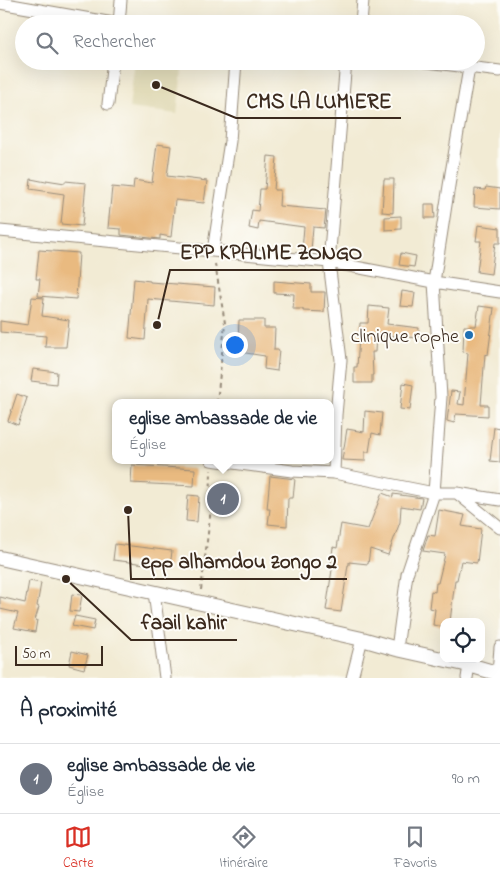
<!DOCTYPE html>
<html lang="fr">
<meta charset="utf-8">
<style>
body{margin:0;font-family:"Indie Flower",sans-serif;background:#f2f2f3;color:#1f2937}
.controls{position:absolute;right:15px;bottom:15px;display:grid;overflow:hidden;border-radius:10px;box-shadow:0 5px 20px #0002}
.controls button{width:45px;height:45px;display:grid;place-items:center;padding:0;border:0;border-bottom:1px solid #e0e1e3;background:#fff;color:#1f2937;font:25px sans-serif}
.scale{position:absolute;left:15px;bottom:12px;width:88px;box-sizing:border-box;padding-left:5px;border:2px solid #3b2a1e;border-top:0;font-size:14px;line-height:18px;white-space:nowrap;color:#3b2a1e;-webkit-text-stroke:4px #fdfcf7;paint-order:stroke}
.you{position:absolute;left:234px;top:344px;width:18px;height:18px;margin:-12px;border:4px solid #fff;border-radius:50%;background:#1a73e8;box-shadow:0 0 0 8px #1a73e833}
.badge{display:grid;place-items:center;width:32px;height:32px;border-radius:50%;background:#d93025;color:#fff;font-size:16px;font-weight:700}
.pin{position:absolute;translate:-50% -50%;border:2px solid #fff;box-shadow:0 1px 5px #0006}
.popup{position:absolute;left:112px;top:399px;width:222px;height:65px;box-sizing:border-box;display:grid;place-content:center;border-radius:10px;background:#fff;filter:drop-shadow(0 1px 4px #0005);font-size:16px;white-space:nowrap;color:#747a83}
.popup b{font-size:19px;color:#1f2937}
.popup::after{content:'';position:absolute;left:50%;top:100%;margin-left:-10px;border:10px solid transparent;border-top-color:#fff}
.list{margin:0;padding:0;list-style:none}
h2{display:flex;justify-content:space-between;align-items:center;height:65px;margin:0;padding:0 20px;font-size:21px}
h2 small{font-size:16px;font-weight:400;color:#747a83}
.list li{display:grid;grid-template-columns:32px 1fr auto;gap:15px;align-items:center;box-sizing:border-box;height:70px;padding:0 20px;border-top:1px solid #e0e1e3}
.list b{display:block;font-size:19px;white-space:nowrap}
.list p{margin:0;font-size:16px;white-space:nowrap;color:#747a83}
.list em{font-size:16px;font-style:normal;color:#747a83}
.icon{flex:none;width:28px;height:28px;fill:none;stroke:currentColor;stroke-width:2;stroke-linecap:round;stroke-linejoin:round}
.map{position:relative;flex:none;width:500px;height:678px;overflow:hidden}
.search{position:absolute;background:#fff;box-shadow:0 5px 20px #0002;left:15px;right:15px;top:15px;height:55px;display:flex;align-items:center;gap:12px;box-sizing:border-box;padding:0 18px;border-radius:28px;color:#747a83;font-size:19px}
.sheet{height:135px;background:#fff}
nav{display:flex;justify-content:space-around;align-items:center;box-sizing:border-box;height:70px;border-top:1px solid #e0e1e3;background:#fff;font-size:14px;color:#747a83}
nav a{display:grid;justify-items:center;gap:2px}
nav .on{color:#d93025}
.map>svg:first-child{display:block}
.built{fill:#e2dcba}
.building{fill:#e9ba80}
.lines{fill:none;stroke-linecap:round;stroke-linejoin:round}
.minor-casing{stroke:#968a79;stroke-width:13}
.tertiary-casing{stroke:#968a79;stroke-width:16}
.path{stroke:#968a79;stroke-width:2;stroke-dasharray:4 4;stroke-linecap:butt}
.minor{stroke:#fff;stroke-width:11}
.tertiary{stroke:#fff;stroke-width:14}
.poi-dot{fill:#1f6fb2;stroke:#fdfcf7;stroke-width:2}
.labels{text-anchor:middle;stroke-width:4;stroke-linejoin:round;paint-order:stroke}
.poi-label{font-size:20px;fill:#3b2a1e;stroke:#fdfcf7;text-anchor:end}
.leader{fill:none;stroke:#3b2a1e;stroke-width:2}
.callout-dot{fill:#3b2a1e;stroke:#fdfcf7;stroke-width:2}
.callout-label{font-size:21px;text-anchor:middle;font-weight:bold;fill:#3b2a1e;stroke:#fdfcf7;stroke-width:4;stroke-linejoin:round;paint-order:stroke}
</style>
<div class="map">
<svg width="500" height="678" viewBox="0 0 500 678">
<rect width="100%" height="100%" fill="#fdfcf7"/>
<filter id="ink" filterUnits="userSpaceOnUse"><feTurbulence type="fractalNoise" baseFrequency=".02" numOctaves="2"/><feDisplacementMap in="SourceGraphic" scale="10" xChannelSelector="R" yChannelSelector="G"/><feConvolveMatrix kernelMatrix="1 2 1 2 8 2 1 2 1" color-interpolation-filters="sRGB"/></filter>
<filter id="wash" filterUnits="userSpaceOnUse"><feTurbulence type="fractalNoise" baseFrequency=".0096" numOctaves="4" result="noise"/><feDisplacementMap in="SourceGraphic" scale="20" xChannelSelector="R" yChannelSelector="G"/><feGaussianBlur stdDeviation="1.12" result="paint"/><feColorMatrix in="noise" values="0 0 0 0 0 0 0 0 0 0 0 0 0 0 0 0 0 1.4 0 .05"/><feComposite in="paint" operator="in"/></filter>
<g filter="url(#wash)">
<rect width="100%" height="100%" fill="#f2ebd4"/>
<path class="built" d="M135,61h48l-6,53 -48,-6z"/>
<g id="blocks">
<path class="building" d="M157,144l14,2 -4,30 40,5 -3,22 -29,-3 -4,37 -11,-2v4l-39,-4v-6l-13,-1 4,-41 21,2 1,-9 18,3z
M268,156l9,1 -3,33h6l-1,16 47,4 -2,18 -11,-1 -2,24 -9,-1 2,-23 -45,-6 -1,9 -9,-2 3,-18 6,1 2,-22h5z
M31,179l15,3v-2l19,3v-2l21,2 -4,43 -21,-2 3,-30 -34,-5z
M384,179h10l-1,34 -11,-1z
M486,187l14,2v20l-26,-2 1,-18 10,1z
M425,204h9l1,14h-10z
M401,216v13l-16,1v-13z
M478,225l22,3v15h-5l-4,31 -14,-2 4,-31h-5z
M39,250l40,3 -3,46 -38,-3 2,-17h-4z
M401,253l15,3 -2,11 -15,-2z
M134,279l16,2v1l65,5 -1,18 -66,-6 -3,41 -16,-2z
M274,281l37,3v8h14l-1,20 -21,-1v-2h-10l1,-15 -20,-1z
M402,291l13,2 -2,14 -13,-1z
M32,297l12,1 -2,18 27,4 -3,27h-21l1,-11 -46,-4v-11l28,4z
M369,306l20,2 -2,16 32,4 -1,10 -42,-4 -1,18h-3l1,23h-1v8h-18v-16h3l3,-44h8z
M479,306l15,2 -6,47 -3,-1 -4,51h7v11l-32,-2 -2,9 -7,-2 4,-30 9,1 -2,12 6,1 4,-52 -5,-1 1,-26h12z
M239,320h25v8h11l-1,22h5l-2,21 -13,-2 1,-13 -32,-5 2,-10 3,1z
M33,369l24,3 -1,12 -25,-3z
M403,383l10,2 -3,25 -10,-1z
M17,394l10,4 -9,27 -10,-4z
M365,411l17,2 -2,22 -8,-2 -3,19h-4v9l-23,-1 5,-31 17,3z
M494,427l6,1v34l-10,-1z
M132,465l63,4 -1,17 -63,-3z
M270,476l25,3 -2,19h-5l-1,28 -19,-2 2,-15h-3z
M382,493l11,4v-3l29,4 -2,11 -19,-3 -1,16 -12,33 -18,-6 -2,15 -19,-2v3h-1l-7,47 -15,-2 7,-47h-2l2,-16 4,1 4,-24 27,5z
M188,495l11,1 -2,26 -11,-1z
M439,510l26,5 -3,11 19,3 -4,34 -16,-2 -4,19h-2l-5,42h-6v5l-11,-2 2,-16 -6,-1 2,-17 4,1 1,-9h2l7,-29 -22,-3 5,-16 7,1z
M115,544l57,7 -2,16 -57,-7z
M29,581l12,2 -4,23 2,1 -4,13h2l-2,12 -21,-4 4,-15 -18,-4v-12l25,6z
M72,594l10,1 -3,17 -9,-1z
M75,616l20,4 -2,10 -21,-4z
M72,651l16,4 -4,14 -15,-4z"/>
</g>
</g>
<g filter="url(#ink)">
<use href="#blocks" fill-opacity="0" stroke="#968a79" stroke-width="1"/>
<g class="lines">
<defs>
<path id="minor" d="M0,3l119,21
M119,24l2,-24
M361,24l2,-24
M419,61l81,10
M108,104l5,-43
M0,231l329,31 105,20 66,10
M213,251l17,-110 6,-80
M211,460l81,11 42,2 100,20h23l43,7
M334,473l2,-58 5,-55 -12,-98 17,-201
M458,494l42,34
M154,592l11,86
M397,649l10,-75 27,-81 7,-96 -7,-115 17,-109 18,-105
M498,673l2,-26
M352,678l10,-39
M467,678l2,-13"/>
<path id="tertiary" d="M0,558l362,81 35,10 72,16 31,9"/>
</defs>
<use href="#minor" class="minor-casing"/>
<use href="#tertiary" class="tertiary-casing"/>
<path class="path" d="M215,264l10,59 -8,80
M201,590l9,-73 1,-47"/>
<use href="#minor" class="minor"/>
<use href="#tertiary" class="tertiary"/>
</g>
</g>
<circle class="poi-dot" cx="469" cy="335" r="5"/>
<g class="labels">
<g class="poi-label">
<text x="459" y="342">clinique rophe</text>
</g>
</g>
<path class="leader" d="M156 85L236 118H401M157 325L170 270H372M128 510L131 579H347M66 579L131 640H237"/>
<g class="callout-dot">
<circle cx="156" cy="85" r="5"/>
<circle cx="157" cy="325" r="5"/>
<circle cx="128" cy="510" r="5"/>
<circle cx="66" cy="579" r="5"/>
</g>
<g class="callout-label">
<text x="319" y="108">CMS LA LUMIERE</text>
<text x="271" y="259">EPP KPALIME ZONGO</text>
<text x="239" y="568">epp alhamdou zongo 2</text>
<text x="184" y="629">faail kahir</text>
</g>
</svg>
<div class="controls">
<button><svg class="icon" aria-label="locate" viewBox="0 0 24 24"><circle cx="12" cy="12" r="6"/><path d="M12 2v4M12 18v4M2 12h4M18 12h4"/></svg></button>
</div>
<div class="scale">50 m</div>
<div class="you"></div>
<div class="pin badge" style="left:223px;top:499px;background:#6b7280">1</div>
<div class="popup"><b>eglise ambassade de vie</b>Église</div>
<div class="search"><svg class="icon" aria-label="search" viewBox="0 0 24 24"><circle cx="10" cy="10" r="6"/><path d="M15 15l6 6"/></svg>Rechercher</div>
</div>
<section class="sheet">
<h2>À proximité<small></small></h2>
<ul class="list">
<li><span class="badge" style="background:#6b7280">1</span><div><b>eglise ambassade de vie</b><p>Église</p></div><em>90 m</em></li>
</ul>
</section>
<nav>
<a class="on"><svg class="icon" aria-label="map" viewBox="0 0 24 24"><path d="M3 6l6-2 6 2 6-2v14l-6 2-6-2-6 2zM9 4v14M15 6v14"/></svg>Carte</a>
<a><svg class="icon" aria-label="directions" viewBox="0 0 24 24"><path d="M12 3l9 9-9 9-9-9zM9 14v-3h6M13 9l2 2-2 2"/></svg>Itinéraire</a>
<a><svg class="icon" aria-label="saved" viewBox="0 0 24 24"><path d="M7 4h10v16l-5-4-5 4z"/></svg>Favoris</a>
</nav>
